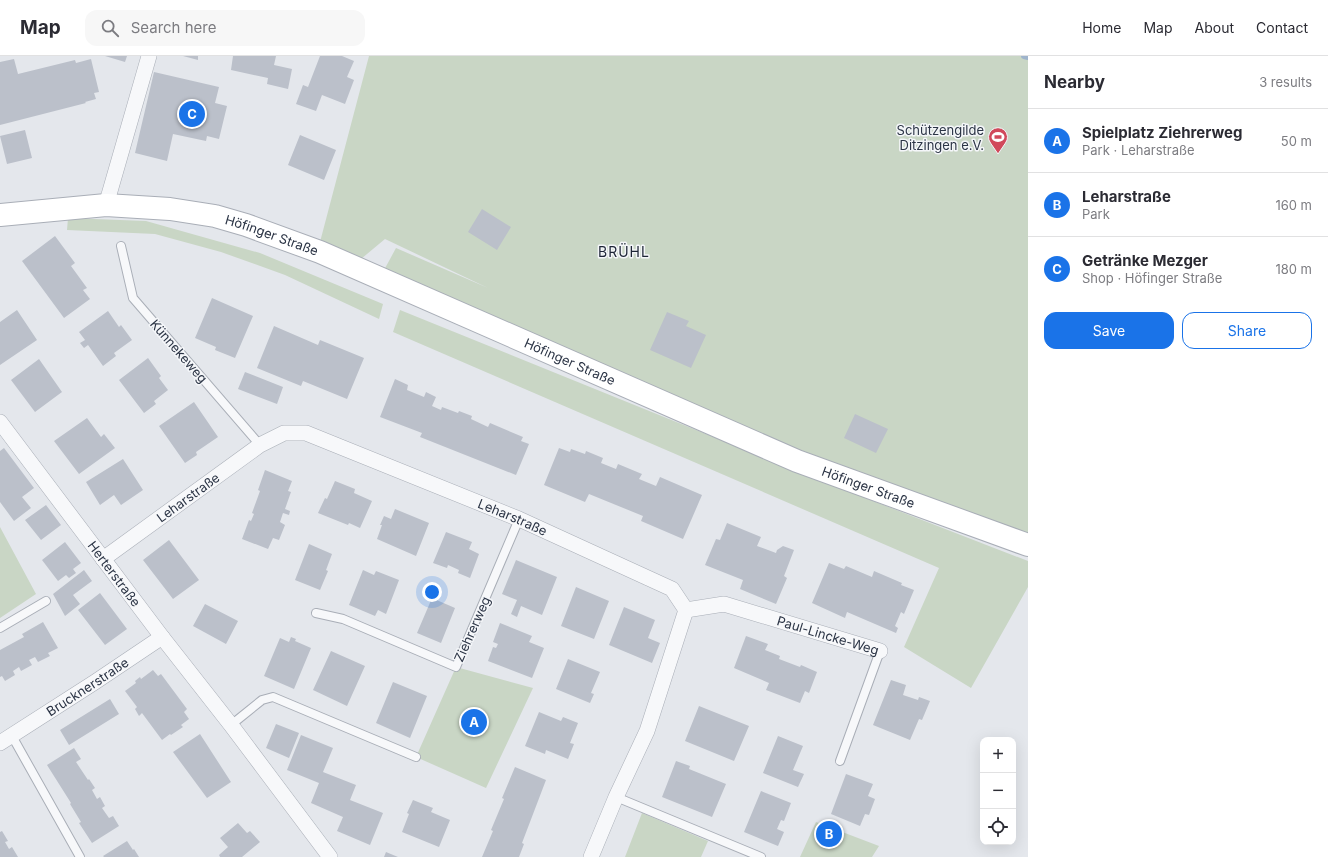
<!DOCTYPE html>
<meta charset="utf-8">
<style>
body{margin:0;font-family:Inter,sans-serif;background:#f7f7f7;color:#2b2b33}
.controls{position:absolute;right:12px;bottom:12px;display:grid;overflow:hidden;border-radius:8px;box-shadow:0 4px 16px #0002}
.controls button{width:36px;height:36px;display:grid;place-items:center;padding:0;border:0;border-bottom:1px solid #e1e1e2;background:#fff;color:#2b2b33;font:20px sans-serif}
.you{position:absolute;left:432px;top:536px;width:14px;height:14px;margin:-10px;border:3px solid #fff;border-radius:50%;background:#1a73e8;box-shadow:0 0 0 6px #1a73e833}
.badge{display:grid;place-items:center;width:26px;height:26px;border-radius:50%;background:#1a73e8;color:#fff;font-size:13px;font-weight:700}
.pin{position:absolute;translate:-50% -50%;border:2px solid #fff;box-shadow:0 1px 4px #0006}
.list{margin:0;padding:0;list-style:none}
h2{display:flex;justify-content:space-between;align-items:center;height:52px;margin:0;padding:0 16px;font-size:17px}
h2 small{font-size:13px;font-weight:400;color:#7c7c81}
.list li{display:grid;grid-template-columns:26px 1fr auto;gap:12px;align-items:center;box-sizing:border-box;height:64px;padding:0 16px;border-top:1px solid #e1e1e2}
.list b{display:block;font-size:15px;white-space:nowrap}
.list p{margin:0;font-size:13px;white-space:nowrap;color:#7c7c81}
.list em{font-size:13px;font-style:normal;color:#7c7c81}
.actions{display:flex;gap:8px;padding:12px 16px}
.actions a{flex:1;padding:9px 0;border:1px solid #1a73e8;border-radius:12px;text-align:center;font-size:14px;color:#1a73e8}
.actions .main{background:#1a73e8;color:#fff}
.icon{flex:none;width:22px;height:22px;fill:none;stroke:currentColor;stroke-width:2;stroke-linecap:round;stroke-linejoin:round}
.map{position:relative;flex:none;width:1028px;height:801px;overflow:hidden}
header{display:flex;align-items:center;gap:24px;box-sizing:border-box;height:56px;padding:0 20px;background:#fff;border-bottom:1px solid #e1e1e2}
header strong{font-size:19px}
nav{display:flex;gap:22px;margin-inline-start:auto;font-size:14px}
.search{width:280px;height:36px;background:#f7f7f7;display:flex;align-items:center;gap:10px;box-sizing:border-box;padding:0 14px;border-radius:12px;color:#7c7c81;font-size:15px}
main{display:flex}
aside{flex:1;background:#fff}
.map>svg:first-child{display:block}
.green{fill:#c9d6c5}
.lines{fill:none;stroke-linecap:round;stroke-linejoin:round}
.stream{stroke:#9fb4cc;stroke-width:6}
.building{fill:#bbc0ca}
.lane-casing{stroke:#a9aeb7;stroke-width:10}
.street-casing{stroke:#a9aeb7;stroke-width:16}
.secondary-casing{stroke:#a9aeb7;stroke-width:24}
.lane{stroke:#f7f8fa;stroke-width:8}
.street{stroke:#f7f8fa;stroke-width:15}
.secondary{stroke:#fff;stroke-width:22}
.labels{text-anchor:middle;stroke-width:3;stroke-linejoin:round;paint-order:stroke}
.poi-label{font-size:13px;fill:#2b3445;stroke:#f4f6f9;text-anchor:end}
.street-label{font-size:13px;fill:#2b3445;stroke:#f4f6f9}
.neighbourhood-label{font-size:14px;letter-spacing:1px;fill:#1d2536;stroke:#f4f6f9}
</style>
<header>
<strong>Map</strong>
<div class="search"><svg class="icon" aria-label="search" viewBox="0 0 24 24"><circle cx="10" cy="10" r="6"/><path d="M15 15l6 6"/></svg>Search here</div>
<nav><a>Home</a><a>Map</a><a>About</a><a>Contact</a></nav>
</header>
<main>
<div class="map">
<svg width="1028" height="801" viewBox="0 0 1028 801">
<rect width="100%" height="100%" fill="#e4e7ec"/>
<path class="green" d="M369,0h659v489l-231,-84 -414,-189 13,-24 92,40 -103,-49 -24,20 -41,-17z
M68,162l78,3 114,32 123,51 -4,15 -94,-44 -64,-23 -66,-18 -88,-4z
M400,254l437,177 191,74v26l-57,101 -67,-41 35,-79 -546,-236z
M0,471l36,67 -36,24z
M456,611l77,21 -47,100 -70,-31z
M642,757l66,28 -7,16h-76z
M816,766l63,24 -7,11h-72z"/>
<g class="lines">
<path class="stream" d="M1024,0l4,1"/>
</g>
<path class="building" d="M105,0h22l-2,6z
M183,0h15v4z
M233,0h43l-2,9 18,4 -4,20 -21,-5 1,-6 -37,-8z
M320,0h22l12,5 -7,16 7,3 -9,24 -23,-9 -6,16 -20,-7 7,-19 5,2z
M14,3l4,15 57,-14 1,3 15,-4 8,33 -5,1 2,6 -11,3 1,1 -86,22v-63z
M154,16l65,15 -4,16 12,3 -8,33 -12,-3 -1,5 -33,-7 -6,27 -32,-8z
M25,74l7,28 -25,6 -7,-28z
M300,79l36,15 -12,30 -36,-15z
M482,153l29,18 -14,23 -29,-18z
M55,180l20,27 -4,3 16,22 -4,2 7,9 -26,19 -42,-57z
M212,242l41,18 -18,42 -20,-8 1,-3 -21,-9z
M17,254l20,30 -37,25v-43z
M108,255l11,16 2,-2 11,15 -18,13 2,3 -13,10 -15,-21 -4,3 -4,-5 5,-3 -6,-8z
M667,256l22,9 -3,5 20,9 -15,33 -41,-18z
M274,270l44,19 2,-5 44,18 -17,41 -44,-18 -2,5 -44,-18z
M148,302l13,18 -2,2 9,12 -14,11 2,3 -12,9 -25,-33z
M39,303l23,33 -27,20 -24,-32z
M245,316l38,15 -6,17 -39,-15z
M395,323l13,6 -1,5 17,7 2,-5 10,5 -4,9 9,4 1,-3 16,6 1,-2 13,5 -1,3 17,8 2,-4 33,14 -2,4 8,3 -13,31 -96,-38 2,-4 -42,-16z
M194,346l24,35 -22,15 1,3 -12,8 -26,-37z
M855,358l33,15 -12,24 -32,-15z
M87,362l14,19 3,-3 11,14 -36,26 -25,-33z
M4,392l30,40 -12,9 9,11 -17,13 -14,-19v-51z
M559,392l11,4 1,-3 14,5 1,-3 17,7 -2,5 15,6 2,-5 24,10 -3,5 17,7 4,-9 42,18 -19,44 -42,-18 2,-5 -54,-22 -4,8 -41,-17z
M123,403l20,31 -22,15 -7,-10 -14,10 -14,-23z
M265,414l27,11 -4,10 3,1 -6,17 5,2 -1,4 -6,-2 -3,9 5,3 -6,15 -6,-2 -5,11 -26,-10 7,-19 2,1 3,-7 -2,-1 8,-22 -2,-1z
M335,425l20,8 -1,4 18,8 -12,27 -11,-5 -1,2 -30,-12 7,-15 2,1z
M46,449l15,20 -20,15 -16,-20z
M395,453l34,14 -13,33 -39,-17 5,-14h-2l4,-9 7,3z
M727,467l34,14 -4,9 19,7 1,-3 6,-4 11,4 -10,26 3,2 -11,26 -36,-15 3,-9 -38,-15 11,-26 4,1z
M446,476l26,10 -3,7 10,5 -9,24 -12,-5 1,-3 -11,-5 -1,3 -14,-5z
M169,484l30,40 -26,19 -30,-39z
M65,486l16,21 -8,6 3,4 -7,5 -3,-3 -8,6 -16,-21z
M309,488l23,10 -6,16 2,1 -8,19 -25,-10z
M516,504l41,17 -15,38 -21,-9 -4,11 -6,-3 6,-14 -15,-6z
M829,507l15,6 2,-3 26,11 2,-6 28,12 -1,2 13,5 -10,24 -3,-2 -6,14 3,2 -2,5 -49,-21 -2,6 -33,-15z
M84,514l8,11 -19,14 7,9 -15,12 -12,-22z
M363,514l11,5 2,-4 23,9 -13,34 -8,-4 -3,6 -26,-11z
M576,531l33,14 -15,38 -33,-13z
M100,537l27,36 -22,16 -27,-35z
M432,542l23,10 -14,35 -24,-10z
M205,548l33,17 -12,23 -33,-18z
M624,551l31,13 -7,18 12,5 -8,20 -43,-18z
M43,566l15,26 -10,5 2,3 -12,6 -3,-5 -6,3 3,5 -11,6 -2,-4 -6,4 2,4 -10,6 -3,-5 -2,1v-27l24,-13 -2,-3z
M500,567l32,13 -3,6 15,6 -12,30 -44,-17 5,-14 3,1 2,-4 -5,-2z
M746,580l22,8 -3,6 15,6 -1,3 21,8 1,-2 16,7 -8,21 -4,-2 -5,12 -34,-13 3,-7 -35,-15z
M291,581l5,2 -1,2 16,7 -17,41 -30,-13 16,-38 9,4z
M331,595l34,15 -18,40 -34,-16z
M568,603l32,13 -9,21 3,1 -4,9 -34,-14z
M153,614l5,6 3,-2 26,35 -3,3 5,7 -8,6 2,2 -12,8 -1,-1 -8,6 -20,-27 -3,3 -4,-7 2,-2 -12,-16 11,-8 -1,-2 5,-4 1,2z
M891,624l15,5 -3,10 15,5 1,-3 11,4 -8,19 -3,-1 -9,21 -37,-15z
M393,626l34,14 -17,42 -34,-15z
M110,643l9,15 -50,31 -9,-15z
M699,650l50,20 -15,35 -49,-20z
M539,656l22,9 2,-4 15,6 -8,20 4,1 -6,15 -22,-9 -1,4 -20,-8z
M276,668l23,9 -10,25 -23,-10z
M200,678l31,48 -24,16 -34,-46z
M301,679l32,13 -10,24 33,13 -6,15 33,13 -13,32 -33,-14 6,-14 -32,-14 8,-20 -32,-13z
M778,680l25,10 -10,24 11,4 -6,13 -35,-14z
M74,692l7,11 -5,3 12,18 1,-1 6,9 -3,2 5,9 3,-2 5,9 -3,2 7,10 4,-2 6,10 -27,17 -13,-20 2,-1 -11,-18 1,-1 -24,-38z
M676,705l14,5 -1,3 37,15 -14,33 -50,-20z
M515,711l31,13 -24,63 2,1 -5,13h-37l11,-26 -2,-1 13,-31 -2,-1z
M846,718l27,10 -5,12 7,3 -6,16 -4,-1 -5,12 -29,-12z
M761,735l30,12 -7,18 -3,-1 -4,9 7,3 -6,14 -34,-14z
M413,744l20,8 -2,4 19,8 -11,27 -37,-15 7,-18 -2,-1z
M238,767l9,10 3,-2 10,11 -18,15h-22l-1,-2 9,-8 -8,-9z
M2,775l6,10 -3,1 4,7 3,-2 6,10h-18v-25z
M127,785l6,9 1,-1 5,8h-35l-1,-1z
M386,796l12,5h-14z"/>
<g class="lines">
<defs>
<path id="lane" d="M121,190l12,52 127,147
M316,557l27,6 113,48 63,-148
M0,572l46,-27
M231,669l31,-25 11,-3 143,60
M12,680l68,121
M840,705l40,-110
M616,741l145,60"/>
<g id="street">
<path d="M106,149l43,-149"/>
<path id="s1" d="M0,366l162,215 69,88 99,132"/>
<path id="s2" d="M103,503l157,-114 24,-12h22l213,86 153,70 14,21 -39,121 -31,66 -25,60"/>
<path id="s3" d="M686,554l38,-6 156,47"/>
<path id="s4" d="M0,687l95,-61 67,-45"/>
</g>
<g id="secondary">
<path id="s5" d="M0,159l106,-10 64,4 45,7 31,9 74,27 477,209 231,84"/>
</g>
</defs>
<use href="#lane" class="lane-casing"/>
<use href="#street" class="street-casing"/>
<use href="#secondary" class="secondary-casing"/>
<use href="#lane" class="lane"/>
<use href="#street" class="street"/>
<use href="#secondary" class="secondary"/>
</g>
<defs>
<symbol id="stadium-pin" viewBox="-11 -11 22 30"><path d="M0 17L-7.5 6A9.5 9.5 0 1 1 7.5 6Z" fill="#d1495b" stroke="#f4f6f9"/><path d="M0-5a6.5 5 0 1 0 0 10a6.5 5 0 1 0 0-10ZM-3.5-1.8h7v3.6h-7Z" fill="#fff"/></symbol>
</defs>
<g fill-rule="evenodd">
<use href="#stadium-pin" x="987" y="70" width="22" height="30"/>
</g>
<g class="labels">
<g class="poi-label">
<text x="984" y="79">Schützengilde<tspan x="984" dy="15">Ditzingen e.V.</tspan></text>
</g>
<g class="street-label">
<text dy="5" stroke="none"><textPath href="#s5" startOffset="276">Höfinger Straße</textPath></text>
<text transform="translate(179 295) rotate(49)" y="5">Künnekeweg</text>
<text dy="5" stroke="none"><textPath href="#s5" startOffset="600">Höfinger Straße</textPath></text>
<text dy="5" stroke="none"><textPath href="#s5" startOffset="924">Höfinger Straße</textPath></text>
<text dy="5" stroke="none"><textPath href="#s2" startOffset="105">Leharstraße</textPath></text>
<text dy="5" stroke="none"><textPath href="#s2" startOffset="466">Leharstraße</textPath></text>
<text dy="5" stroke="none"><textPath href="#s1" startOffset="190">Herterstraße</textPath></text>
<text transform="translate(472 573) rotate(-66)" y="5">Ziehrerweg</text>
<text dy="5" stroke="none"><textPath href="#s3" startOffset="147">Paul-Lincke-Weg</textPath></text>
<text dy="5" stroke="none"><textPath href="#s4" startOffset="104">Brucknerstraße</textPath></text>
</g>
<g class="neighbourhood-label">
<text x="624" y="201">BRÜHL</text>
</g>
</g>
</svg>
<div class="controls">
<button>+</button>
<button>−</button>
<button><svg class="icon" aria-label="locate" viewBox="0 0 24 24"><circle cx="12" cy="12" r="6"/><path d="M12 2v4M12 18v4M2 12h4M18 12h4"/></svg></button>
</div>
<div class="you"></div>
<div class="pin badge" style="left:474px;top:666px">A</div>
<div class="pin badge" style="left:829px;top:778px">B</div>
<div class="pin badge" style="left:192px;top:58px">C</div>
</div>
<aside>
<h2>Nearby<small>3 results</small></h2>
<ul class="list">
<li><span class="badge">A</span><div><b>Spielplatz Ziehrerweg</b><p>Park · Leharstraße</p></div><em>50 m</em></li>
<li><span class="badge">B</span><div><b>Leharstraße</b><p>Park</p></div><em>160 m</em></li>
<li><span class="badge">C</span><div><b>Getränke Mezger</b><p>Shop · Höfinger Straße</p></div><em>180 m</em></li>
</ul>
<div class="actions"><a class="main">Save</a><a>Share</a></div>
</aside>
</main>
